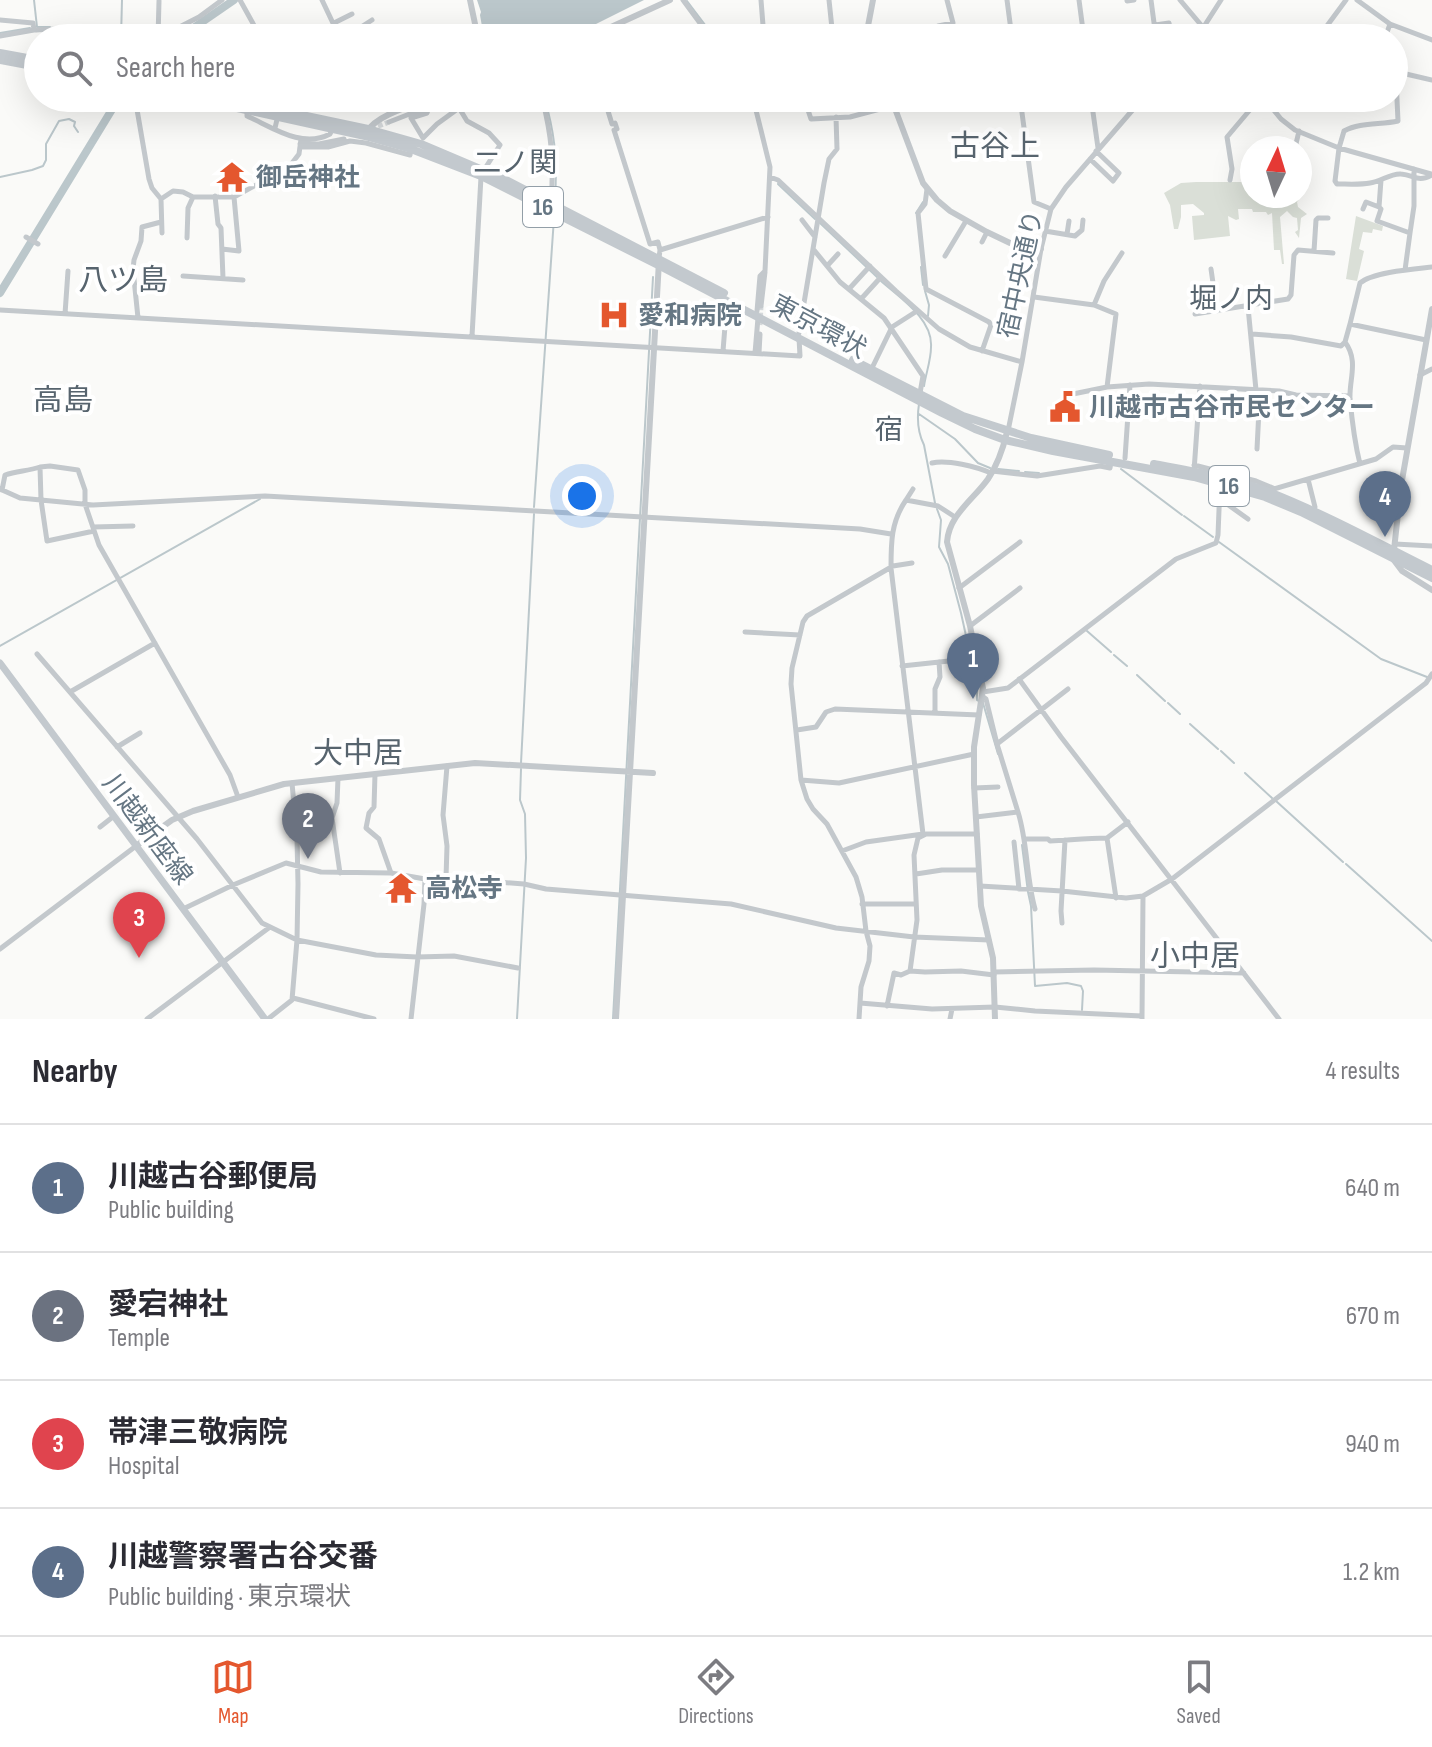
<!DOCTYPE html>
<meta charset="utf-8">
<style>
body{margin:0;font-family:"Sofia Sans Condensed","Noto Sans JP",sans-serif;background:#f7f7f7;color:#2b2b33}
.compass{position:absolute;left:1240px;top:136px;width:72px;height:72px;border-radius:50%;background:#fff;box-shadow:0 8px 32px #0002;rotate:4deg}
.you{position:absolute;left:582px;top:496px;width:28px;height:28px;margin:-20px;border:6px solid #fff;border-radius:50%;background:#1a73e8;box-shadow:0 0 0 12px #1a73e833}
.badge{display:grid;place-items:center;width:52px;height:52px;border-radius:50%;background:#e4572e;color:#fff;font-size:26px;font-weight:700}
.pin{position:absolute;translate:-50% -66px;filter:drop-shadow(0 2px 4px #0008)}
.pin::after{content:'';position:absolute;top:42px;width:28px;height:24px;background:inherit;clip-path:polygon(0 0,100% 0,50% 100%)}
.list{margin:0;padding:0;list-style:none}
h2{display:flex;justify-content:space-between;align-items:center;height:104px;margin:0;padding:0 32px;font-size:34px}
h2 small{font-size:26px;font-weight:400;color:#7c7c81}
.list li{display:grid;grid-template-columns:52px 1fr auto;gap:24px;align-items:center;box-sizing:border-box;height:128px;padding:0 32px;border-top:2px solid #e1e1e2}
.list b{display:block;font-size:30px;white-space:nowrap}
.list p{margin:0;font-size:26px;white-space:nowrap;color:#7c7c81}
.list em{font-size:26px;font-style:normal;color:#7c7c81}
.icon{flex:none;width:44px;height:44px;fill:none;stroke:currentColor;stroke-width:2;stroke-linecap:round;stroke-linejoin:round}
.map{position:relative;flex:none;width:1432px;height:1019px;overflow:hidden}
.search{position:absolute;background:#fff;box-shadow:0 8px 32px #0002;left:24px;right:24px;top:24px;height:88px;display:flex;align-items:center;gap:20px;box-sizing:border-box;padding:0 28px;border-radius:44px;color:#7c7c81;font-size:30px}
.sheet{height:616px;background:#fff}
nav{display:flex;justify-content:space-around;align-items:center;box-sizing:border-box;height:112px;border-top:2px solid #e1e1e2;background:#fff;font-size:22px;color:#7c7c81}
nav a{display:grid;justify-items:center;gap:4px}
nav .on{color:#e4572e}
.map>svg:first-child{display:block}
.green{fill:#dadfd7}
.water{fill:#bbc7cb}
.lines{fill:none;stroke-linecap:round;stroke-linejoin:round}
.stream{stroke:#bbc7cb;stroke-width:2}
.river{stroke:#bbc7cb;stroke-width:8}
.minor-tunnel{stroke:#d5d9db;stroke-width:5;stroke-dasharray:5 2.5;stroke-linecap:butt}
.minor{stroke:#c3c8cc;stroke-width:5}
.tertiary{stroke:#c3c8cc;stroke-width:6}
.secondary{stroke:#c3c9ce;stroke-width:7}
.trunk{stroke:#c3c9ce;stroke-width:8}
.labels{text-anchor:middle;stroke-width:8;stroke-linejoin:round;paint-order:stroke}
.shield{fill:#fff;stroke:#939fa8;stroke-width:2}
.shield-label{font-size:24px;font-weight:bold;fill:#657683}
.poi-label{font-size:26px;font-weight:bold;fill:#657683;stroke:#fff;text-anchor:start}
.street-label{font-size:26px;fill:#657683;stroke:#fff}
.neighbourhood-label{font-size:28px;fill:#57646e;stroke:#fff}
.quarter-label{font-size:30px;fill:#57646e;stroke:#fff}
</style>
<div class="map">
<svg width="1432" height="1019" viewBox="0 0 1432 1019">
<rect width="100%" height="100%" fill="#fafaf8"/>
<path class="green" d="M1196,182h50l6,4v10h48v-2l2,1 -5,7 1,5 9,7 -6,4 -2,20 -4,-6 3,-2 -1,-12 -4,-1 -6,-6 -7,6 4,47h-2l-2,-14h-6l-2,-37 -4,2 -2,-3h-13l-1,-3h-14l1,10 -3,1 -8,-4 2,20 -36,4 -2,-24 12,-1v-2l-11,-9 -12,1v12l-3,12h-4l-4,-24 -6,-12 17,-10z
M1356,216l27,10 -1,5 -9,-2 -1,4 -9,-1 -4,17 5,2 -7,30 -11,-2z"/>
<path class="water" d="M477,0h167l-76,38h-84l-4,-23 1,-3z"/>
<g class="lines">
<path class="stream" d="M34,0l3,27
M687,1l28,37
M37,27h13
M57,27l20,2 13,9
M0,33l30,-5
M121,38l1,-38
M548,111c8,32 9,55 7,88
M0,177l32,-7 11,-4 3,-6v-16l13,-23 10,-2 6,3 -1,4 4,6
M778,184l37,35
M916,213l7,-11
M820,223l57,54
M921,267l2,18
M881,281c19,17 52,38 50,66 0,13 -5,26 -7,39
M925,291l4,14 -1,11
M919,404c-2,13 -1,29 5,41l11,58
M919,414l36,25 23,24 12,5
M998,469l21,2
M1121,469l61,46
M1025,472l14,1
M534,507l20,-289
M937,509l4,11 -2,27 9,17 13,49 16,73v14l6,3 15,51
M1184,516l29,21
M1219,542l162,117 46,18
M1087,631l24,21
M0,646l260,-147
M1114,655l13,11
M1137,675l28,26
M1168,703l12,11
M1190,724l28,25
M1221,751l13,12
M521,763l13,-249
M1245,773l27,25
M1276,801l67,61
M1022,845l6,47 3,14 4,80 32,-3 14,3 2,5 -1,19
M1346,864l86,77
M517,1019l9,-161 -1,-44 -5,-14 1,-31
M613,1019l40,-742"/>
<path class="river" d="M177,38l12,-7 45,-31
M0,293l119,-195"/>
<path class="minor-tunnel" d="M371,129l18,-7
M760,325l1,-19"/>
<path class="minor" d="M240,0l21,38
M322,0l18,38
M683,0l28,38
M761,0l3,38
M829,0l4,38
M1007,0l5,38
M1079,0l5,38
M1151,0l5,38
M1180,0l32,38
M1357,0l33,24 42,16
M1127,1l7,-1
M0,20l33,3 1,7c19,-1 32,-3 49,8
M334,23l18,-9
M1155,25l14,-2 3,15
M938,26l15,-3 -6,-23
M419,28l7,10
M0,36l34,-6
M158,38l41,-21 23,-17
M158,38l1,-37
M344,38l28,-18
M1194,38l9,-10 18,-28
M1318,38l28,-38
M1385,38l5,-14
M1395,78l11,-4 26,6
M1396,78l2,43c-17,4 -38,1 -54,10l-5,17 -4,33 2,3c10,0 23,1 33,-1 10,-1 21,-10 31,-9 14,1 16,9 31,1
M135,98l14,81 3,9 9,11 1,34
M251,98l11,2 4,-2
M453,98l14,23 22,12 11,12 -16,25
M542,98c10,39 12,65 9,104
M604,98l8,26 3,-1 2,6 -3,1 36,114 8,-2 2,8 -1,8
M753,98l17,69 -5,104 -5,5 -3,35
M804,98l7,21 39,-2 64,-17 18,-2
M1020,98l14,104 17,7
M1091,98l7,50
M1264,98l17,21 14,11 44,18 92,26
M432,99l-5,14 -16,5 12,20 14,-14 22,-16
M247,110v6c25,11 55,33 83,18l2,-4
M389,122l36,-14v-6
M275,128l7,-30
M300,144h19l25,-5
M300,147h28l22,-6 16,2 44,12 1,-6
M1295,148l4,-17
M1090,159l23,22 6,-8 -23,-22
M770,177l8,3 118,111 43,38 31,18 52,15
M1230,180l2,-11 -5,-32 33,-39
M1381,180l-2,27 2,2 -4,12 33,12 -5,37
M927,189l-2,15 -7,9 8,76 63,33 2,3 -9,26
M215,196l3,28 3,4 2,50
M161,199l12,-8 10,1 10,5h41l55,-30 10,-13 2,-15
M1363,209l3,-7 13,5
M802,220l13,17
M1045,231l30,5 7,-6 1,-10
M1410,233l4,-27v-37
M1067,234l2,-13
M26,237l12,7
M187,238l1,-30 5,-11
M982,242l5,-10
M222,249l17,2 -5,-54
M660,250l108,-33
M814,250l26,32 44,36 39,58 -3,17
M1314,251l2,-31 2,-2h10
M945,256l21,-35
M827,266l11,-12
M1211,269l6,42
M183,276l60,4
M849,289l21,-23
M1034,297l60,8 22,9 -9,73
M861,299l20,-22
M1094,305l10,-24 18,-28
M761,306l4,-34
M1248,307l8,83
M0,310l800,46 -1,-18
M65,314l3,-43
M1195,314l93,-15 3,-4 3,-40 4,-5 35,3
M138,318l-5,-49 1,-9 7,-19 1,-14 19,-5
M1350,324l10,-41c13,-11 54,-14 72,-16
M799,333l25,-150 5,-24 8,-10 -1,-32
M1252,334l39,3 50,9 4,-4 5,-18 76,16
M472,336l9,-159
M1345,342c14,19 4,37 5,57 2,22 5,45 10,65
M723,351l4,-50
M755,353l3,-35
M759,353l1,-19
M872,368l20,-41 25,-16
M1420,375l12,-6
M1073,394l34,-7 42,-3 130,7 17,4 54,1
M1008,431l14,-69 19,-113 10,-40 15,-22 77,-89
M1257,449l3,-59
M1125,458l5,-73
M932,463c15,-4 45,4 59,10
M1194,465l62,16 17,7
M992,471l45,5 63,-10 10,2 1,-6
M1194,471l6,-85
M1308,479l7,28 -2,4
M0,489l20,9 73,7 172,-9 595,33 31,5
M2,490l3,-15c12,-4 23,-4 35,-8
M1267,491l109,-32 17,-12 14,1
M1220,499l28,20
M906,500l7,-11
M93,527l40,-1
M94,531l-47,10 -6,-41 -1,-33 10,-1 28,4 7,20v14l14,41 131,230 8,22
M1395,544l37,2
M959,588l61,-46
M970,626l50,-38
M745,632l55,3
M37,654l160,185 65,84 35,17 -5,60 -24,19
M902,666l75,-8
M1019,679l42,58 218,282
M70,692l85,-49
M983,692l25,-4 168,-129 40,-16 2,-8 2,-50
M982,696l4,3 11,45 21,68
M935,713v-24l5,-12 -1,-15
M797,730l19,-3 10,-15 9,-3 144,6
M997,744l71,-55
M117,747l23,-14
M375,774l-1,33 -5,6 -3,15 13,11 12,34
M338,778l-1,25 -5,15 8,55
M801,780l38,3 135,-29
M292,783l5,55 1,46 -1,56 79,15 41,2 37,-1 64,12
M974,788l24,-1
M976,817l42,-5c10,32 8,65 17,97
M100,827l14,-11
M977,834h-51l-8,4 -4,17 3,65 -7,51 15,1 36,-1 33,4
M1025,839h23l2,2c20,-1 38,-3 57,-3
M1014,842l5,47
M842,851l24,-9 57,-8 -32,-266c0,-26 0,-46 15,-68l32,6 17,11
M916,874l26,-4h37
M446,878l1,-32 -4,-31 4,-49
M980,886l82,5 64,7 17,-2 29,-17 254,-196 6,-9
M1116,898l-9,-60 21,-16
M862,904h54
M183,909l50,-24 53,-22 35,9 70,1 34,6 21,-1 78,6 22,5 185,15 105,24 78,9 75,3
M1062,923l-1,-12 4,-71
M0,949l136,-103
M994,972l100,-2 150,3
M293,998l81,21
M860,1003l72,6 63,-2 40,4 107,5
M887,1006l7,-33 7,2 9,-4
M147,1019l123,-92
M411,1019l13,-115 1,-25
M859,1019l2,-32 8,-26 1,-15 -4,-15 -4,-34 -6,-20 -29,-53 -14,-15 -6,-10 -6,-19 -10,-96 1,-16 11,-46 4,-6 86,-50 19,-3
M950,1019l2,-10
M1142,1019l1,-123"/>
<path class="tertiary" d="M470,0l8,38
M587,38l83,-38
M869,38l-1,-12 5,-26
M891,98l32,85 14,17 13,11 37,21 23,11 31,6
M366,133c10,-19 49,-28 68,-35
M1432,309l-31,177 -8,73 9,12 30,19
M136,846l36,-26 21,-9 91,-27 191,-21 178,10
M616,1019l43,-758
M995,1019l-2,-61 -12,-52 -7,-121v-38l9,-59 -13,-62 -23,-84c2,-27 26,-42 41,-63 10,-15 15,-30 19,-47"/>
<path class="secondary" d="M0,663l265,356"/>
<path class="trunk" d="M0,53l38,7
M0,60l38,7
M191,98l174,38 46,13 70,27 177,89 284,148 33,16 30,11 48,11 141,26 71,20 36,15 131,66
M221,98l147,31 53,15 85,36 218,113
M853,360l110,56 68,22 78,17
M1154,464c38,7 78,14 115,28 56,22 109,51 163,78"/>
</g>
<defs>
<symbol id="temple-bare" viewBox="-9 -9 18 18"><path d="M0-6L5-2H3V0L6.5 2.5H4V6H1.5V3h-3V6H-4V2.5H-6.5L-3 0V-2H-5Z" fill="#e4572e" stroke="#fff" stroke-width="2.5" paint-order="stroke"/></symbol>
<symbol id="hospital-bare" viewBox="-9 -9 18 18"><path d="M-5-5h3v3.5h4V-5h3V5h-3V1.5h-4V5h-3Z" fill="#e4572e" stroke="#fff" stroke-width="2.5" paint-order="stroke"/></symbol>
<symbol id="civic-bare" viewBox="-9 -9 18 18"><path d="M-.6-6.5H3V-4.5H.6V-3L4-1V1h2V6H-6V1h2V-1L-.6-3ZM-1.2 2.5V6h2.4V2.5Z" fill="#e4572e" stroke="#fff" stroke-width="2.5" paint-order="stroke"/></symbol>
</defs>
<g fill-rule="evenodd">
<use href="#temple-bare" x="210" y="155" width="44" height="44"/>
<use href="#hospital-bare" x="592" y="293" width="44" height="44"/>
<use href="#civic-bare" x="1043" y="385" width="44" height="44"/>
<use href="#temple-bare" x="379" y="866" width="44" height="44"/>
</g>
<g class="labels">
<g class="shield">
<rect x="523" y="187" width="40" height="40" rx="6"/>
<rect x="1209" y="466" width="40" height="40" rx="6"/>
</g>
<g class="shield-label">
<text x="543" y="215">16</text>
<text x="1229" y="494">16</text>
</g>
<g class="poi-label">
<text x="256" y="186">御岳神社</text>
<text x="638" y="324">愛和病院</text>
<text x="1089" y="416">川越市古谷市民センター</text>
<text x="425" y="897">高松寺</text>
</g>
<g class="street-label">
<text transform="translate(1020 274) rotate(-78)" y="9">宿中央通り</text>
<text transform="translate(819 326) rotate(28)" y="9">東京環状</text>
<text transform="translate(148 829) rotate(53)" y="9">川越新座線</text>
</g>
<g class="neighbourhood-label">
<text x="515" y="172">二ノ関</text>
<text x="1231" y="308">堀ノ内</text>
<text x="889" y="439">宿</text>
</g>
<g class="quarter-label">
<text x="995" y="156">古谷上</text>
<text x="123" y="290">八ツ島</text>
<text x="63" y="410">高島</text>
<text x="358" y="763">大中居</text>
<text x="1195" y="966">小中居</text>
</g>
</g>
</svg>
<svg class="compass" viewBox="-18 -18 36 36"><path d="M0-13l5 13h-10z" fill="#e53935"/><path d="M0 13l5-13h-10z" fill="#7c7c81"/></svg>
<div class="you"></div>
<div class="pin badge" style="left:973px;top:699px;background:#5c6f8a">1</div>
<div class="pin badge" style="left:308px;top:859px;background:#6b7280">2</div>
<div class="pin badge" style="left:139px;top:958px;background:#e0444e">3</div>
<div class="pin badge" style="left:1385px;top:537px;background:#5c6f8a">4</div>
<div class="search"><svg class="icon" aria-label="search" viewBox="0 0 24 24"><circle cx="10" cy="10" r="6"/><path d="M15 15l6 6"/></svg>Search here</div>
</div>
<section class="sheet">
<h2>Nearby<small>4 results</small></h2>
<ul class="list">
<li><span class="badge" style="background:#5c6f8a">1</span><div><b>川越古谷郵便局</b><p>Public building</p></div><em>640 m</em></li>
<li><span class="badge" style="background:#6b7280">2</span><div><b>愛宕神社</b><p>Temple</p></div><em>670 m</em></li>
<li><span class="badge" style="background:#e0444e">3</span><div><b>帯津三敬病院</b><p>Hospital</p></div><em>940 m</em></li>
<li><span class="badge" style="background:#5c6f8a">4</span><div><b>川越警察署古谷交番</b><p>Public building · 東京環状</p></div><em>1.2 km</em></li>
</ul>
</section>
<nav>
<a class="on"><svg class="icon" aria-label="map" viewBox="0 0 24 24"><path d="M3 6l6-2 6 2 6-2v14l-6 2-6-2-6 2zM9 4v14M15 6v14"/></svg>Map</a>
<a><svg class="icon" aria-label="directions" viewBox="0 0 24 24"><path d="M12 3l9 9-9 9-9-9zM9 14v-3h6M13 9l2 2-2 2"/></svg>Directions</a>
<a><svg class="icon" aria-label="saved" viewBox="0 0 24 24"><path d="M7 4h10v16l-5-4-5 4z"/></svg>Saved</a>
</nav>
